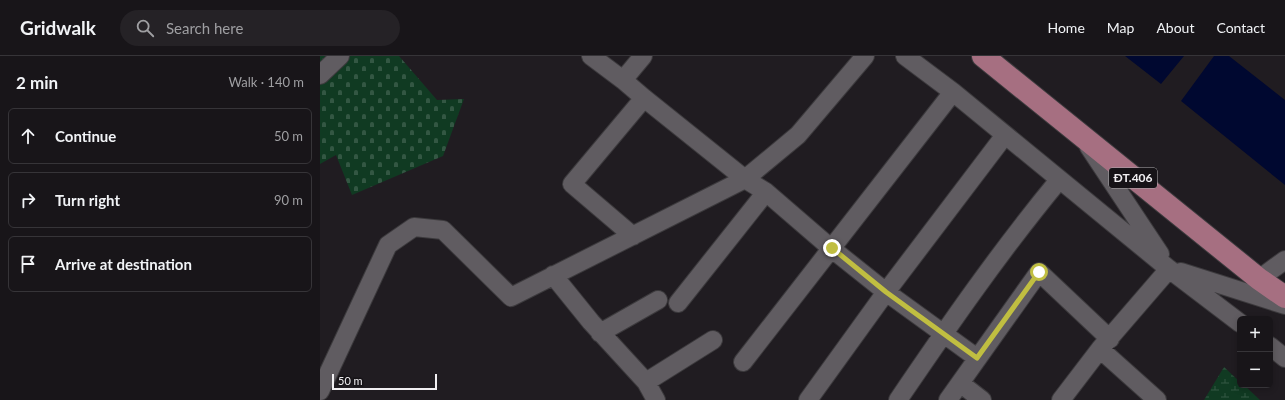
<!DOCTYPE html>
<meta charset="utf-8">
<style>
body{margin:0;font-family:Lato,sans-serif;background:#252226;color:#f1f3f6}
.controls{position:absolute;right:12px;bottom:12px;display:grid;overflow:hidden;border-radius:6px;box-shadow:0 2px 6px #0003}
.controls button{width:36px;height:36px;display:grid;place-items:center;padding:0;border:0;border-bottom:1px solid #363438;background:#181519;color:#f1f3f6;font:20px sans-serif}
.scale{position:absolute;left:12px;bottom:10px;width:105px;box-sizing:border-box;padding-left:4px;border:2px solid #f1eff2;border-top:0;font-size:11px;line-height:14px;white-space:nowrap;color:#f1eff2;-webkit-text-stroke:3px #161317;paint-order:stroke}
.stop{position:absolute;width:12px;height:12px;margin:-9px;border:3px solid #c0be41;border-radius:50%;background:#fff}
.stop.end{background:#c0be41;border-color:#fff;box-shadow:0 1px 4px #0008}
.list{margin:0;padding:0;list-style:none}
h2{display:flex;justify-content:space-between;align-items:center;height:52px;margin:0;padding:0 16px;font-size:17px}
h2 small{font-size:13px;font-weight:400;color:#9f9fa2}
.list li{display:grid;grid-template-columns:26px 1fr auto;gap:12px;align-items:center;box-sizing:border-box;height:56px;margin:0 8px 8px;padding:0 8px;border:1px solid #363438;border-radius:6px}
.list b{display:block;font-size:15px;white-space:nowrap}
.list em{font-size:13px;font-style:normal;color:#9f9fa2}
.icon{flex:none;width:22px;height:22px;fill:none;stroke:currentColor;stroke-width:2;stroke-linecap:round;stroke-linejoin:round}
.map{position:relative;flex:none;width:965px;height:344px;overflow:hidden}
header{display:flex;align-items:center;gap:24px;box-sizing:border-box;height:56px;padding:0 20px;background:#181519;border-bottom:1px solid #363438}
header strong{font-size:19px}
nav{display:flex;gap:22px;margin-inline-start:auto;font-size:14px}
.search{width:280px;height:36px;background:#252226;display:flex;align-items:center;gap:10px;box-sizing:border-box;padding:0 14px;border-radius:22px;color:#9f9fa2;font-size:15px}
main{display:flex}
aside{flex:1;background:#181519}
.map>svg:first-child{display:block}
.wetland{fill:url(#wetland-marsh)}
.cemetery{fill:url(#cemetery-stones)}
.water{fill:#000830}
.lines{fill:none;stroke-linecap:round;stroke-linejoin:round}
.minor-casing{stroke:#3c3a3d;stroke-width:20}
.major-casing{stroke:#3c3a3d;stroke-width:24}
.minor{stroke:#605c61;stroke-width:18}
.major{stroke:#a66f81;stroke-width:22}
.route{stroke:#c0be41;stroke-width:5}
.labels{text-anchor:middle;stroke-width:4;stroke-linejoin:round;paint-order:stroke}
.shield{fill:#161317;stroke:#afadb0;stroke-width:1}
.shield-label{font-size:12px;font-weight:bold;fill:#f1eff2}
</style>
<header>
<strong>Gridwalk</strong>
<div class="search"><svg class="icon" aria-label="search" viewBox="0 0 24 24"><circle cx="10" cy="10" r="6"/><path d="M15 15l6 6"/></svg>Search here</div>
<nav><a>Home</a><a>Map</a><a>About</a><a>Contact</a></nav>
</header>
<main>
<aside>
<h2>2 min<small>Walk · 140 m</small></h2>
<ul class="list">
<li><svg class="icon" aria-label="ahead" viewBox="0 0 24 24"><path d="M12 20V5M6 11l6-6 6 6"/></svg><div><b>Continue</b></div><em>50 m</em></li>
<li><svg class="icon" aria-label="right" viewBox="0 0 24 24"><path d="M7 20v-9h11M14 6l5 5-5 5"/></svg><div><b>Turn right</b></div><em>90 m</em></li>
<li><svg class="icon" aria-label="arrive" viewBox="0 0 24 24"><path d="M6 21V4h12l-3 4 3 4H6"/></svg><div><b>Arrive at destination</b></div></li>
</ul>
</aside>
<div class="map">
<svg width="965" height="344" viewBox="0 0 965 344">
<defs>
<pattern id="wetland-marsh" width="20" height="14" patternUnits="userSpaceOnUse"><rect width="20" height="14" fill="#103a22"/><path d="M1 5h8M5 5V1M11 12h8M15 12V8" fill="none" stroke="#335743"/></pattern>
<pattern id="cemetery-stones" width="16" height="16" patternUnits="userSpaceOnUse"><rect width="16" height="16" fill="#103a22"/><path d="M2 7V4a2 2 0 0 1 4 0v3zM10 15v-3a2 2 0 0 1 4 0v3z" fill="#335743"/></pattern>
</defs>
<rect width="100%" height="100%" fill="#201c21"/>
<path class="wetland" d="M904,311l16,15v3h4l16,15h-56z"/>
<path class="cemetery" d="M0,0h79l38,44 27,-1 -21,57 -91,39 -16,-40 -16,9z"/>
<path class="water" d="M805,0h59l-23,28z
M894,0h15l56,44v85l-104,-84z"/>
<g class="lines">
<defs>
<path id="minor" d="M271,0l32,24 21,18 101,81 21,13 66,57 54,43 91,66
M585,0l48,36 216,177 71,54
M0,19l20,-19
M303,24l20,-24
M769,91l71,107
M313,180l-61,-52 72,-86
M861,216l104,33
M233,219l38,47 55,60 10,18
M939,223l26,-19
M358,247l88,-111
M280,277l58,-33
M950,290l15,12
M780,293l57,51
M423,306l210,-270
M326,326l67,-42
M640,327l22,17
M0,335l68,-146 26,-18 29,3 68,67 234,-118 53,-44 67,-79
M488,344l78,-108 119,-157
M578,344c51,-75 103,-150 161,-220
M628,344l91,-128 71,67
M741,344l39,-51 69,-80"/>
<path id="major" d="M663,0l276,223 26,18"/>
</defs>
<use href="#minor" class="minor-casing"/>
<use href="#major" class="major-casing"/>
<use href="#minor" class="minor"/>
<use href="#major" class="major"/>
</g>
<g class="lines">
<path class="route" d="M512,192l54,44 91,66 62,-86"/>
</g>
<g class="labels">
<rect class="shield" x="789" y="112" width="48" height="20" rx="3"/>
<g class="shield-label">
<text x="813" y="126">ĐT.406</text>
</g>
</g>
</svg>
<div class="controls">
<button>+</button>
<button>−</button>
</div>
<div class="scale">50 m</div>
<div class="stop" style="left:719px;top:216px"></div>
<div class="stop end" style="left:512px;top:192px"></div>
</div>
</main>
